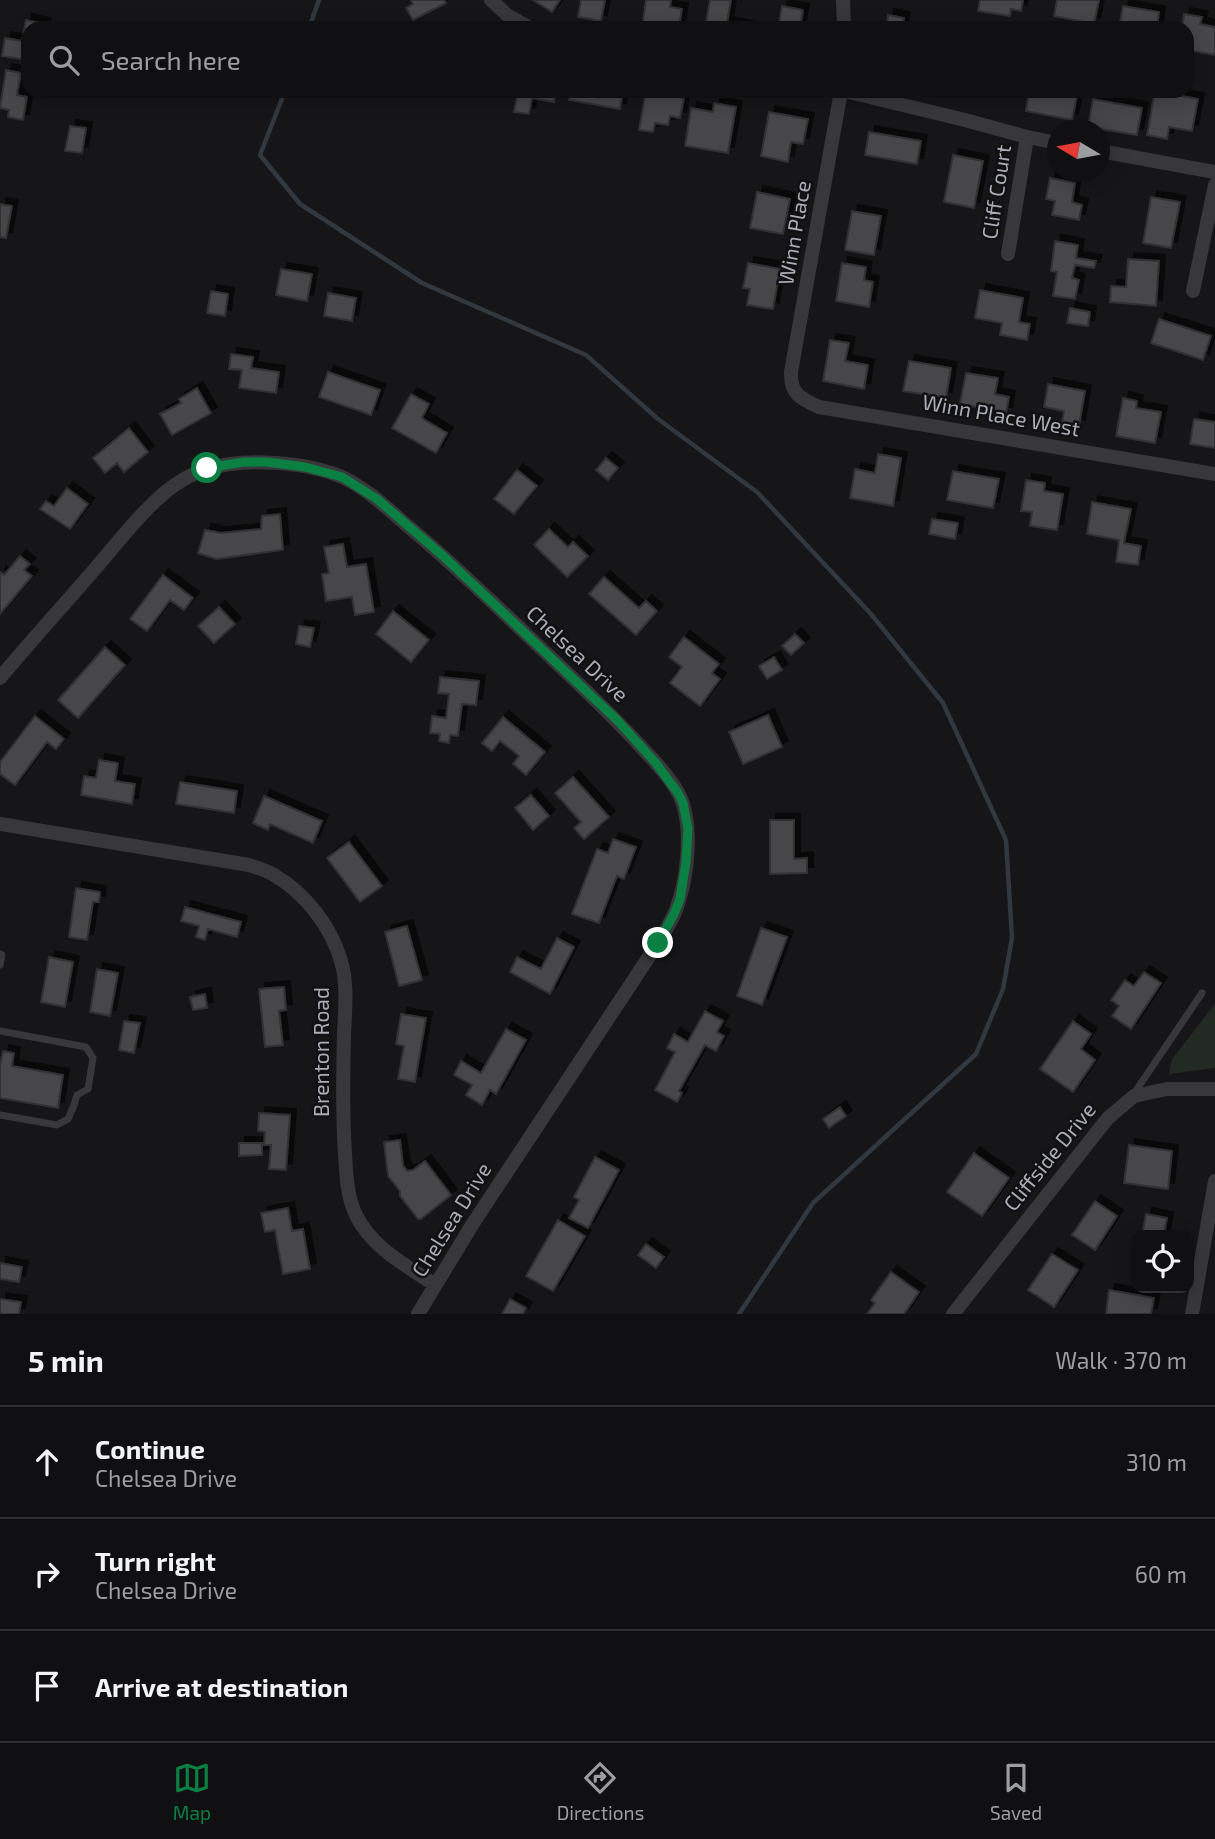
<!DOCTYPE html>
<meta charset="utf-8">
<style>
body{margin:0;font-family:"Exo 2",sans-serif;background:#19191b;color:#f1f3f6}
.controls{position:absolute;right:21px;bottom:21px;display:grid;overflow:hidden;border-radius:14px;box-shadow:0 4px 18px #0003}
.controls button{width:63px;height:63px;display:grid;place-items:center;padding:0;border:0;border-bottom:2px solid #303032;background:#101012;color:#f1f3f6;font:35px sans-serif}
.compass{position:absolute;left:1047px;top:119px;width:63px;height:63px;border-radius:50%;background:#101012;box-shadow:0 4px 18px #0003;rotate:280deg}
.stop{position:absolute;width:21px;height:21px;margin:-16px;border:5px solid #0b8043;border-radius:50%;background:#fff}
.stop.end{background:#0b8043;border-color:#fff;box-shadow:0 2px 7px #0008}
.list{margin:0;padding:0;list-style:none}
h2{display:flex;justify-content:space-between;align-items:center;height:91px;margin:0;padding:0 28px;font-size:30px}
h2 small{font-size:23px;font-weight:400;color:#9c9d9f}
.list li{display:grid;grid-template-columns:46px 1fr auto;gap:21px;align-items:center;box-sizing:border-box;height:112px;padding:0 28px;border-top:2px solid #303032}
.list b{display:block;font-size:26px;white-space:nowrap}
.list p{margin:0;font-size:23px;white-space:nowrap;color:#9c9d9f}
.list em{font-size:23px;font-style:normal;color:#9c9d9f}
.icon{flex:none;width:38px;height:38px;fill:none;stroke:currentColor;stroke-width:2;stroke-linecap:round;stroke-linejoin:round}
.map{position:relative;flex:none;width:1215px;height:1314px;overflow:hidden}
.search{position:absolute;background:#101012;box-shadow:0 4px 18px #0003;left:21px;right:21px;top:21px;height:77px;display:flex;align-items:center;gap:18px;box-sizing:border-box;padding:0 24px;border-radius:21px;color:#9c9d9f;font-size:26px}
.sheet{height:427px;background:#101012}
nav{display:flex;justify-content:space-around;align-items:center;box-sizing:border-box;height:98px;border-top:2px solid #303032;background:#101012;font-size:19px;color:#9c9d9f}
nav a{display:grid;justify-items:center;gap:4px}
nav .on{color:#0b8043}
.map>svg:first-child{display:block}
.green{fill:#232a24}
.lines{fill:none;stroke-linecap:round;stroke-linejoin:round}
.stream{stroke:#31383f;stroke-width:4.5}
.building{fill:#46464a;stroke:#313034;stroke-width:2;filter:url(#shadow)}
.lane{stroke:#38383c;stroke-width:7}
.street{stroke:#38383c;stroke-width:14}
.route{stroke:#0b8043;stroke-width:9}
.labels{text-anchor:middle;stroke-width:5;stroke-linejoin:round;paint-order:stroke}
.street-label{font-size:21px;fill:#aaadb6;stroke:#111113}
</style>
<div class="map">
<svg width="1215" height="1314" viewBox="0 0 1215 1314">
<defs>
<filter id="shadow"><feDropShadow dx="6" dy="-6" stdDeviation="0" flood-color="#0009"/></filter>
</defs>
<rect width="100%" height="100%" fill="#161618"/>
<path class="green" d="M1215,1004v64l-46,6 3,-15z"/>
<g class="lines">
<path class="stream" d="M309,28l10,-28
M285,91l-25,64 40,49 122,79 164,72 72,64 99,73 114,122 72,89 63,137 6,98 -9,51 -27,65 -163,149 -74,111"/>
</g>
<path class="building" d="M411,0h33l2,3 -33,17 -7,-12 7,-4z
M533,0h27l-8,12z
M581,0h24l-4,21 -23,-4z
M646,0h25l-1,7 12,2 -3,19h-37z
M710,0h21l-4,23 20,4 -1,1h-41z
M980,0h43l-2,11 -10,-2 -1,7 -32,-5z
M1057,0h42l-5,24 -40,-8z
M782,6l21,4 -3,18h-22z
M1123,6l36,6 -2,16h-38z
M1184,14l18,3 -2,7 15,3v28l-28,-5v-22h-5z
M888,15l16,3 -2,10h-16z
M26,20l19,4 -1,4h-16v32l-26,-4 3,-18 17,3z
M6,70l15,3 -4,22 10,2 -4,23 -15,-3 1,-7 -9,-2z
M518,91h38l-2,11 -22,-4 -3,16 -15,-2z
M570,91h53l-3,18 -51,-9z
M646,91l38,7 -4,20 -10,-2 -2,9 -13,-2 -2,9 -14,-2z
M1029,91h49l-6,29 -46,-9z
M1155,91l43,8 -6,32 -23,-4 -2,12 -20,-4z
M1093,99l49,9 -5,27 -49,-8z
M714,103l22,4 -8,46 -43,-7 6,-38 22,4z
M769,112l39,7 -5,25 -12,-2 -3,20 -27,-6z
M70,126l16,2 -4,25 -17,-2z
M869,132l52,9 -4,23 -52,-9z
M953,155l30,6 -9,47 -30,-6z
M1050,178l25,5 -3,19 10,3 -3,15 -27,-5 3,-14 -9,-2z
M757,192l33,7 -7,35 -33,-6z
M1151,197l29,5 -9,46 -28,-5z
M0,204l12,2 -6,32 -6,-1z
M852,211l29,5 -7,39 -29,-5z
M1055,241l23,4 -2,13 20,3 -2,7 -19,-3 -3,13 7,2 -4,19 -22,-3 4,-24 -6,-1z
M1128,259l31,2 -3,45 -46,-4 1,-16 15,1z
M748,263l32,6 -7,40 -26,-4 3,-16 -7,-1z
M842,263l24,4 -2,13 9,2 -4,25 -33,-6z
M281,269l31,5 -5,27 -31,-6z
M980,290l43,8 -4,24 11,2 -3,16 -27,-5 2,-12 -27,-5z
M211,291l17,3 -3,22 -18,-3z
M328,293l28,5 -4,23 -28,-5z
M1070,308l20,4 -2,14 -21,-3z
M1159,319l52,17 -8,24 -52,-17z
M830,340l19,3 -4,18 23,4 -4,24 -41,-8z
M231,354l22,3 -2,11 28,4 -3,21 -37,-5 3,-18 -13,-1z
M909,361l42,7 -5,30 -43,-7z
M328,372l52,18 -9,25 -52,-18z
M966,373l32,5 -3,16 14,3 -3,16 -46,-9z
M1048,384l37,7 -6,35 -17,-3 2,-12 -20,-4z
M197,388l14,25 -39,22 -12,-21 21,-11 -2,-4z
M411,394l18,10 -7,14 25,15 -11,20 -44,-25z
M1123,398l14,3 -1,7 25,4 -6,31 -39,-7z
M1194,419l21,3v26l-25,-4z
M129,428l19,24 -24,20 -7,-9 -12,10 -12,-15z
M878,454l23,4 -8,48 -43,-8 5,-29 20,4z
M606,458l12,10 -10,12 -12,-10z
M517,470l20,16 -23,28 -20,-15z
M953,471l46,8 -6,29 -46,-8z
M1026,480l19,3 -1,8 19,3 -6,36 -27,-4 2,-14 -11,-1z
M67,488l21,16 -18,25 -30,-20 6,-8 8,5z
M1092,502l39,7 -7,34 17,3 -3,19 -22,-3 3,-22 -32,-6z
M280,514l3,36 -67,9 -18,-6 7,-23 16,3 40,-4 1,-13z
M932,519l26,4 -3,16 -26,-5z
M549,529l19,18 5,-5 15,14 -21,21 -33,-32z
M343,544l4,23 19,-3 8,48 -19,3 -3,-18 -26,4 -4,-27 7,-1 -5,-26z
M20,556l10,8 -6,6 8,6 -32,38v-42l4,3z
M163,575l30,23 -9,12 -14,-10 -23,31 -17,-12z
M604,577l35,31 7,-7 11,10 -21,24 -47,-41z
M219,607l16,17 -21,19 -16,-17z
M393,611l36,29 -18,22 -35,-28z
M299,626l15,2 -4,19 -14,-3z
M795,634l9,9 -13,12 -9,-9z
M684,637l35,27 -7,9 8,6 -20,27 -30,-23 12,-16 -13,-10z
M105,647l20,18 -47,53 -20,-18z
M774,657l8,13 -15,9 -8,-13z
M440,677l39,4 -3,24 -14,-1 -4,32 -8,-1 -1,8 -10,-2 1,-7 -10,-1 2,-17 14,2 3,-24 -11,-1z
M768,715l14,32 -39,17 -14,-32z
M35,716l29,23 -8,10 -9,-7 -32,43 -15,-11v-12z
M503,717l42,35 -19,23 -13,-11 6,-8 -19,-15 -8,10 -10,-8z
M99,760l19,3 -3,18 20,3 -3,20 -51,-9 3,-19 12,2z
M573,777l36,40 -25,22 -10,-11 7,-6 -26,-29z
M180,782l57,9 -3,22 -58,-9z
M531,795l18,21 -16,14 -18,-22z
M264,796l58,25 -9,22 -43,-19 -2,6 -15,-7z
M770,820h24v39l13,-1v15l-37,1z
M613,839l23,8 -12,32 -7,-3 -18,47 -27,-9 25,-65 11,4z
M349,842l33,44 -22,16 -33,-44z
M76,888l24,4 -1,10h-6l-6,38 -18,-3z
M185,907l56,15 -4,15 -29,-8 -3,11 -9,-3 3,-11 -18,-5z
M407,926l15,54 -23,6 -14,-54z
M761,928l26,9 -25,68 -25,-9z
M557,938l17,9 -24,47 -40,-22 7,-15 24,12z
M49,957l24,5 -8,45 -24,-5z
M97,969l21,4 -8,43 -20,-4z
M1144,972l17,11 -30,46 -19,-13 7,-10 -8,-6 14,-20 9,6z
M284,987l2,23 -7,1 4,34 -18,2 -6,-58z
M205,994l2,14 -14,2 -3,-13z
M705,1011l18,10 -6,11 7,4 -8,15 -11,-6 -26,46 3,2 -5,9 -22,-12 20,-38 -8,-4 7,-14 14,8z
M401,1014l25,4 -11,64 -17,-3 6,-33 -8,-2z
M124,1021l16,2 -6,30 -15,-3z
M1073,1021l18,13 -10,15 14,11 -22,32 -33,-23z
M506,1029l20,11 -30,54 -6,-4 -8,15 -16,-10 6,-10 -18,-10 7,-14 20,12z
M3,1051l11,2 -2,13 51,9 -5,33 -58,-10v-32z
M840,1107l6,9 -17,12 -6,-9z
M259,1113l31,2 -4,55 -17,-1 2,-24h-7l1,-13 -7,-1z
M400,1140l3,25 4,6 6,-1 12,-9 26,34 -30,24h-3l-18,-23v-5l-12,-15 -4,-34z
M239,1143h23v12l-23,1z
M1129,1145l43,6 -4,38 -44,-6z
M974,1153l35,25 -27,38 -35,-24z
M595,1157l24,13 -31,58 -19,-10 10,-18 -5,-3z
M1095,1201l22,15 -22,34 -23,-15z
M288,1208l4,23 11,-2 7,40 -27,5 -8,-44 -10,2 -4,-19z
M1146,1214l21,4 -3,17h-22z
M558,1220l27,16 -32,55 -27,-15z
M646,1244l18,13 -8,11 -18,-13z
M1052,1254l26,16 -24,37 -26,-17z
M0,1263l22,4 -3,15 -19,-3z
M891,1272l28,20 -15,22h-37l8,-11 -4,-3z
M1109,1290l45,8 -3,16h-45z
M0,1299l21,3 -2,12h-19z
M510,1299l16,9 -3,6h-21z"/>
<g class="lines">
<path class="lane" d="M0,954l2,1 -2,10
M0,1031l86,16 7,11 -5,31 -11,6 -3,10 -6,14 -11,6 -57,-10
M1133,1095l69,-102"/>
<path class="street" d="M491,0l16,15 23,13
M843,0l1,28
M841,91l-50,281c-1,22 10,27 28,35l396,67
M845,91l120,29 62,17 31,6
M1100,151l115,21
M1008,254l19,-117
M1193,291l22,-106
M0,678c31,-37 63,-72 94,-108 31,-35 67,-88 113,-101 37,-12 100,-7 135,8 26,12 47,33 68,51 41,34 79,71 117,107 40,38 81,75 117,115 14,15 31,33 38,51 11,31 5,79 -6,109 -5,12 -12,23 -18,33l-186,282 -54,89
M0,824l249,41c8,3 17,5 25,10 31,18 57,51 67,86 7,23 4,50 3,74 -1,40 -2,78 1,118 1,20 2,44 11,62 15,32 51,51 79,70
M953,1314l155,-196 26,-22 33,-7h48
M1192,1314l23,-133"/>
</g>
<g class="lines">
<path class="route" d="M207,468l37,-6h23l38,5 37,10 35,22 65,56 175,165 38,42 23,31 5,10 5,26 -2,33 -6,37 -6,15 -16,29"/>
</g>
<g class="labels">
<g class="street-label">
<text transform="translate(997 192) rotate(-81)" y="7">Cliff Court</text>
<text transform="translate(795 233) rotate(-80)" y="7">Winn Place</text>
<text transform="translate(1001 416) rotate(10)" y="7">Winn Place West</text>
<text transform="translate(577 654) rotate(43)" y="7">Chelsea Drive</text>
<text transform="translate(322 1052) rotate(-90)" y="7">Brenton Road</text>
<text transform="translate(1050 1157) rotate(-51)" y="7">Cliffside Drive</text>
<text transform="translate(452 1220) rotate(-58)" y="7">Chelsea Drive</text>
</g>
</g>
</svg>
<div class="controls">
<button><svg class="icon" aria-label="locate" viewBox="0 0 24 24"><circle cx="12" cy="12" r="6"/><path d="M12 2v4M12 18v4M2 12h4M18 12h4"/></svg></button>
</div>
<svg class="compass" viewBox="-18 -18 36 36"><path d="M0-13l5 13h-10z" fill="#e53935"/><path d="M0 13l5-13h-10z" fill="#9c9d9f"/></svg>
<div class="stop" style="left:207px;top:468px"></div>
<div class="stop end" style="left:658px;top:943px"></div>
<div class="search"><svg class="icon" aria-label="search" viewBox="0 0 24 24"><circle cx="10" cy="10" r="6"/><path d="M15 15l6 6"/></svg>Search here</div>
</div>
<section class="sheet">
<h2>5 min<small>Walk · 370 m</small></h2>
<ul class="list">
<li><svg class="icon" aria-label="ahead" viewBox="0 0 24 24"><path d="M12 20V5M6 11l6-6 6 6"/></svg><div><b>Continue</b><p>Chelsea Drive</p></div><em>310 m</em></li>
<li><svg class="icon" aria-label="right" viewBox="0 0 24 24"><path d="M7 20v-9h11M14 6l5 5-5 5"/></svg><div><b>Turn right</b><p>Chelsea Drive</p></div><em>60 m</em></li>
<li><svg class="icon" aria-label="arrive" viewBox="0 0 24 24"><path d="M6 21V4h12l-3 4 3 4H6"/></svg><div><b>Arrive at destination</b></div></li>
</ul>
</section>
<nav>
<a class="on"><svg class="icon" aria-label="map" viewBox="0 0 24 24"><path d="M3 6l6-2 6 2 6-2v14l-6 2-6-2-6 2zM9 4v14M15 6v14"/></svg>Map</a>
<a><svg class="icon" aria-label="directions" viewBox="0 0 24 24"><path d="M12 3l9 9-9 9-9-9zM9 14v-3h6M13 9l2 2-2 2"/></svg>Directions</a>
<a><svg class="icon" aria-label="saved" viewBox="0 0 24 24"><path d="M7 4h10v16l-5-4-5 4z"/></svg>Saved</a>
</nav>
